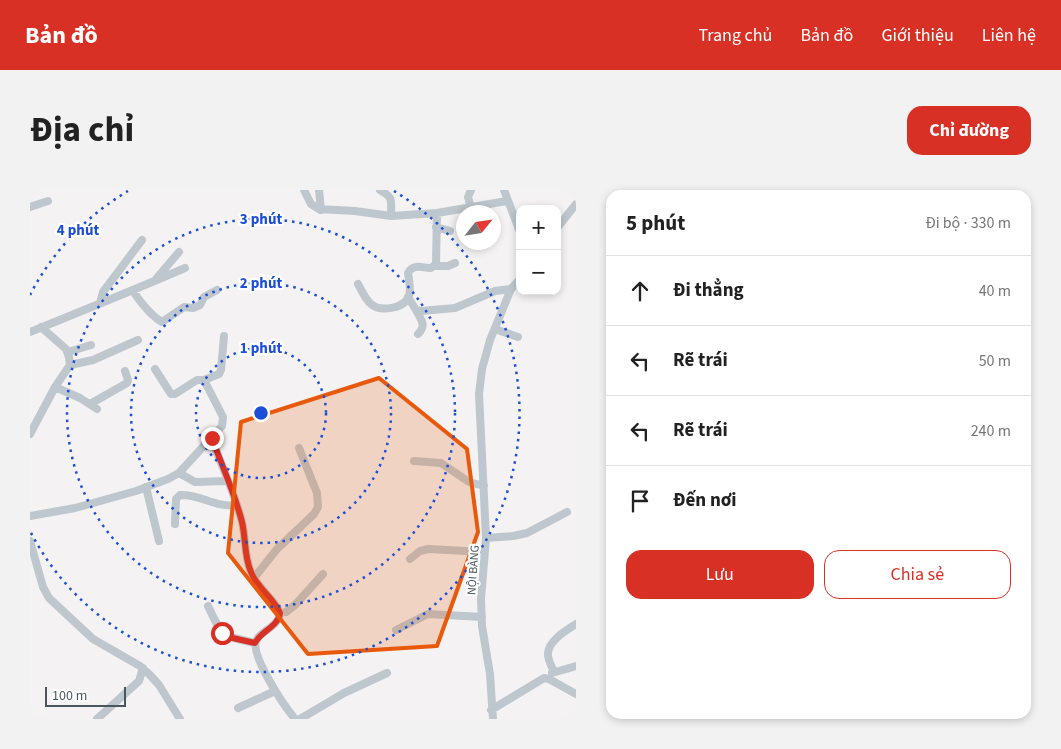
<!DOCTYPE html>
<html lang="vi">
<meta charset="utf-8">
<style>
body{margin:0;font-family:"Source Sans 3",sans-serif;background:#f2f2f2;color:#222}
.controls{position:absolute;right:15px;top:15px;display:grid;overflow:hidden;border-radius:10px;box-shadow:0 2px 8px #0003}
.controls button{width:45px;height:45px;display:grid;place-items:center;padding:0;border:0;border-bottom:1px solid #e0e0e0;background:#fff;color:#222;font:25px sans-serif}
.compass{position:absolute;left:426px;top:15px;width:45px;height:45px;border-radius:50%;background:#fff;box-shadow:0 2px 8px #0003;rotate:60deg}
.scale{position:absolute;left:15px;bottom:12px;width:81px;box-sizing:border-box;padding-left:5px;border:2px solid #4a565e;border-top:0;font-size:14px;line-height:18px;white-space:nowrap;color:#4a565e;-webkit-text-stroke:4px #fff;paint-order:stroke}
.stop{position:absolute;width:15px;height:15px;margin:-11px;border:4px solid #d93025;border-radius:50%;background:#fff}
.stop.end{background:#d93025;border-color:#fff;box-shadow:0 1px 5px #0008}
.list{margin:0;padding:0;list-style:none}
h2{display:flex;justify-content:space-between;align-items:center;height:65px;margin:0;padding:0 20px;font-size:21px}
h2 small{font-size:16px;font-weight:400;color:#767676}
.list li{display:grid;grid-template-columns:32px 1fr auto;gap:15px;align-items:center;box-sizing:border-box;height:70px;padding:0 20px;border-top:1px solid #e0e0e0}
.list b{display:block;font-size:19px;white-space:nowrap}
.list em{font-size:16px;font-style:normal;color:#767676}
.actions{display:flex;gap:10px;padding:15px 20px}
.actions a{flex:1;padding:11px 0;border:1px solid #d93025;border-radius:15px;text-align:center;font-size:18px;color:#d93025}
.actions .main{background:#d93025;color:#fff}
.icon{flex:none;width:28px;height:28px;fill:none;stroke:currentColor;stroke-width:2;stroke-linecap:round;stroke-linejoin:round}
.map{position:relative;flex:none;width:546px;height:529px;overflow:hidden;border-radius:15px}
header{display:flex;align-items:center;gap:30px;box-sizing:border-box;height:70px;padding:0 25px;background:#d93025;color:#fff}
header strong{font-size:24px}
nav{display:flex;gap:28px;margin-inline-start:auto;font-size:18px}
.intro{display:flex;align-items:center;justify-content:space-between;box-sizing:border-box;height:120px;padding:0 30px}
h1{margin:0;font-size:35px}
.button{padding:12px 22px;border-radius:15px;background:#d93025;color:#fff;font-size:18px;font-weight:700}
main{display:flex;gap:30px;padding:0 30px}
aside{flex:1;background:#fff;border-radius:15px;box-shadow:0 2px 8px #0003}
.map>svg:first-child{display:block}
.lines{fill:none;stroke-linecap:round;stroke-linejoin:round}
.minor{stroke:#bec7cd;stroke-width:8}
.route{stroke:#d93025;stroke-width:6}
.marked{fill:#e8590c;fill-opacity:0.2;stroke:#e8590c;stroke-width:4;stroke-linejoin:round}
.ring{fill:none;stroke:#1d4ed8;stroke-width:2.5;stroke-dasharray:2.5 5}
.labels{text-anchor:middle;stroke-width:4.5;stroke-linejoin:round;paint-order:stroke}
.street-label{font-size:12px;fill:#4a565e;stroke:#fff}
.centre{fill:#1d4ed8;stroke:#fff;stroke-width:2.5}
.ring-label{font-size:15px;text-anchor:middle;font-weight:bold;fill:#1d4ed8;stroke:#fff;stroke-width:4.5;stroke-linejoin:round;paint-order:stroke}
</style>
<header>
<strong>Bản đồ</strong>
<nav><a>Trang chủ</a><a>Bản đồ</a><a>Giới thiệu</a><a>Liên hệ</a></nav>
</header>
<div class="intro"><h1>Địa chỉ</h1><a class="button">Chỉ đường</a></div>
<main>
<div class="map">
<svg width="546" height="529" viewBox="0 0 546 529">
<rect width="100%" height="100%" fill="#f4f2f2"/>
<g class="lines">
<path class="minor" d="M274,0l7,14 8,5 36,2 36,5 46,-3 70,-12
M289,0l2,20
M350,0c14,8 11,10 11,26
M474,0l16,42
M0,17l18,-6
M441,18l-3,-11 3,-7
M406,37l14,4
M527,38l19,-24
M405,76h13l7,-3
M126,89l23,-27
M328,94c4,7 7,15 13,20 9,8 33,5 38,-8 2,-6 0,-17 -1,-23 5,-10 14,-5 23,-5l5,-4 1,-51
M103,101c8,12 17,24 29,31l22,-15 9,1 7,-3 4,-8 13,-7
M378,107l8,13 5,1 34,-3 40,-17 16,-2
M70,113l3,-11 39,-52
M386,120c5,10 11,15 2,24
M465,139l23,8
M0,142c52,-21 104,-42 155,-64
M38,162l23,-7
M40,175l23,-5 45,-20
M174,190l15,-6 2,-4 3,-34
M25,197l25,11 17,11
M60,214l37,-21 1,-3 -3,-9
M0,244l25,-47 15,-22 -1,-8 -3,-8 -25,-22
M181,248c11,28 24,56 31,84 4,17 2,34 9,50 6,16 23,26 29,41 -1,13 -17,17 -23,26 -9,14 28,68 38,80
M384,271l27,2 28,19 15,4
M149,283l16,9 32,-1
M116,297l13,54
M0,326l45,-8 61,-17 32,-12 11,-6 43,-47 1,-9 -19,-37h-7l-22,14h-4l-16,-25
M145,334l1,-25 4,-4c20,-1 36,13 56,10
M456,348l27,-2 14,-3 40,-21
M0,351l13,46 6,11 44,41 47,27 10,9 9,10 21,34
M380,369l10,-8 8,-2 57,3
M224,388l23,-29 37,-35 4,-7 -1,-14 -18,-45
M178,416c15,32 13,29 47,37
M256,422l9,-7 28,-31
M366,440l32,-16 54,3
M524,482c-2,-5 -7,-14 -6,-19 1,-13 19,-23 28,-29
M522,483l24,-7
M208,518l37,-17
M461,520l53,-32 5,1 27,15
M67,529l42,-38 4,-13
M270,529l44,-26 43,-20
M463,529l-3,-45 -8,-48 -1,-27 5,-61 -7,-144 3,-25 8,-29 21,-51 9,-10"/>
</g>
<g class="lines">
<path class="route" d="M182,248c10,28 23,56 30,84 4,17 2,35 9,50 6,16 23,26 29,41 -2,14 -19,18 -25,30l-27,-6 -6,-4"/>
</g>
<path class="marked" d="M349,188l88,71 11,83 -41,114 -129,8 -80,-101 13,-131z"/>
<g class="ring">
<circle cx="231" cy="223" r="65"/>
<circle cx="231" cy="223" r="130"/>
<circle cx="231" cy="223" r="194"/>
<path d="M0 105A259 259 0 0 1 98 1M364 1A259 259 0 1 1 0 341"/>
</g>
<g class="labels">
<g class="street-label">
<text transform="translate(443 380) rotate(-86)" y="4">NỘI BÀNG</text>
</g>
</g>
<circle cx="231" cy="223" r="8" class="centre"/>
<g class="ring-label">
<text x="231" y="34">3 phút</text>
<text x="48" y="45">4 phút</text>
<text x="231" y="98">2 phút</text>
<text x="231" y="163">1 phút</text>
</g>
</svg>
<div class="controls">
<button>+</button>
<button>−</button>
</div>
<svg class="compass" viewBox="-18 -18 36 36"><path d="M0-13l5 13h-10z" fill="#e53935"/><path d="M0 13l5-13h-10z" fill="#767676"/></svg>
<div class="scale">100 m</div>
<div class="stop" style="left:192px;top:443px"></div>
<div class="stop end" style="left:182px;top:248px"></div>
</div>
<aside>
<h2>5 phút<small>Đi bộ · 330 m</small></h2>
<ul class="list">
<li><svg class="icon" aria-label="ahead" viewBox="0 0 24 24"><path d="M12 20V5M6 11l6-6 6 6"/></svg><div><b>Đi thẳng</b></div><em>40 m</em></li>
<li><svg class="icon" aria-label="left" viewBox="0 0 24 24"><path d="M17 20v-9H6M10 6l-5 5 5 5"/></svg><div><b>Rẽ trái</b></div><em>50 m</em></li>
<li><svg class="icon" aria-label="left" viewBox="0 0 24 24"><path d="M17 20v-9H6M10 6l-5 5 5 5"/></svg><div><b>Rẽ trái</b></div><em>240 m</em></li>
<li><svg class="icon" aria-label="arrive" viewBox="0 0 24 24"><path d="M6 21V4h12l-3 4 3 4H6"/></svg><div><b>Đến nơi</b></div></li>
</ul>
<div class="actions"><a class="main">Lưu</a><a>Chia sẻ</a></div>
</aside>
</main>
